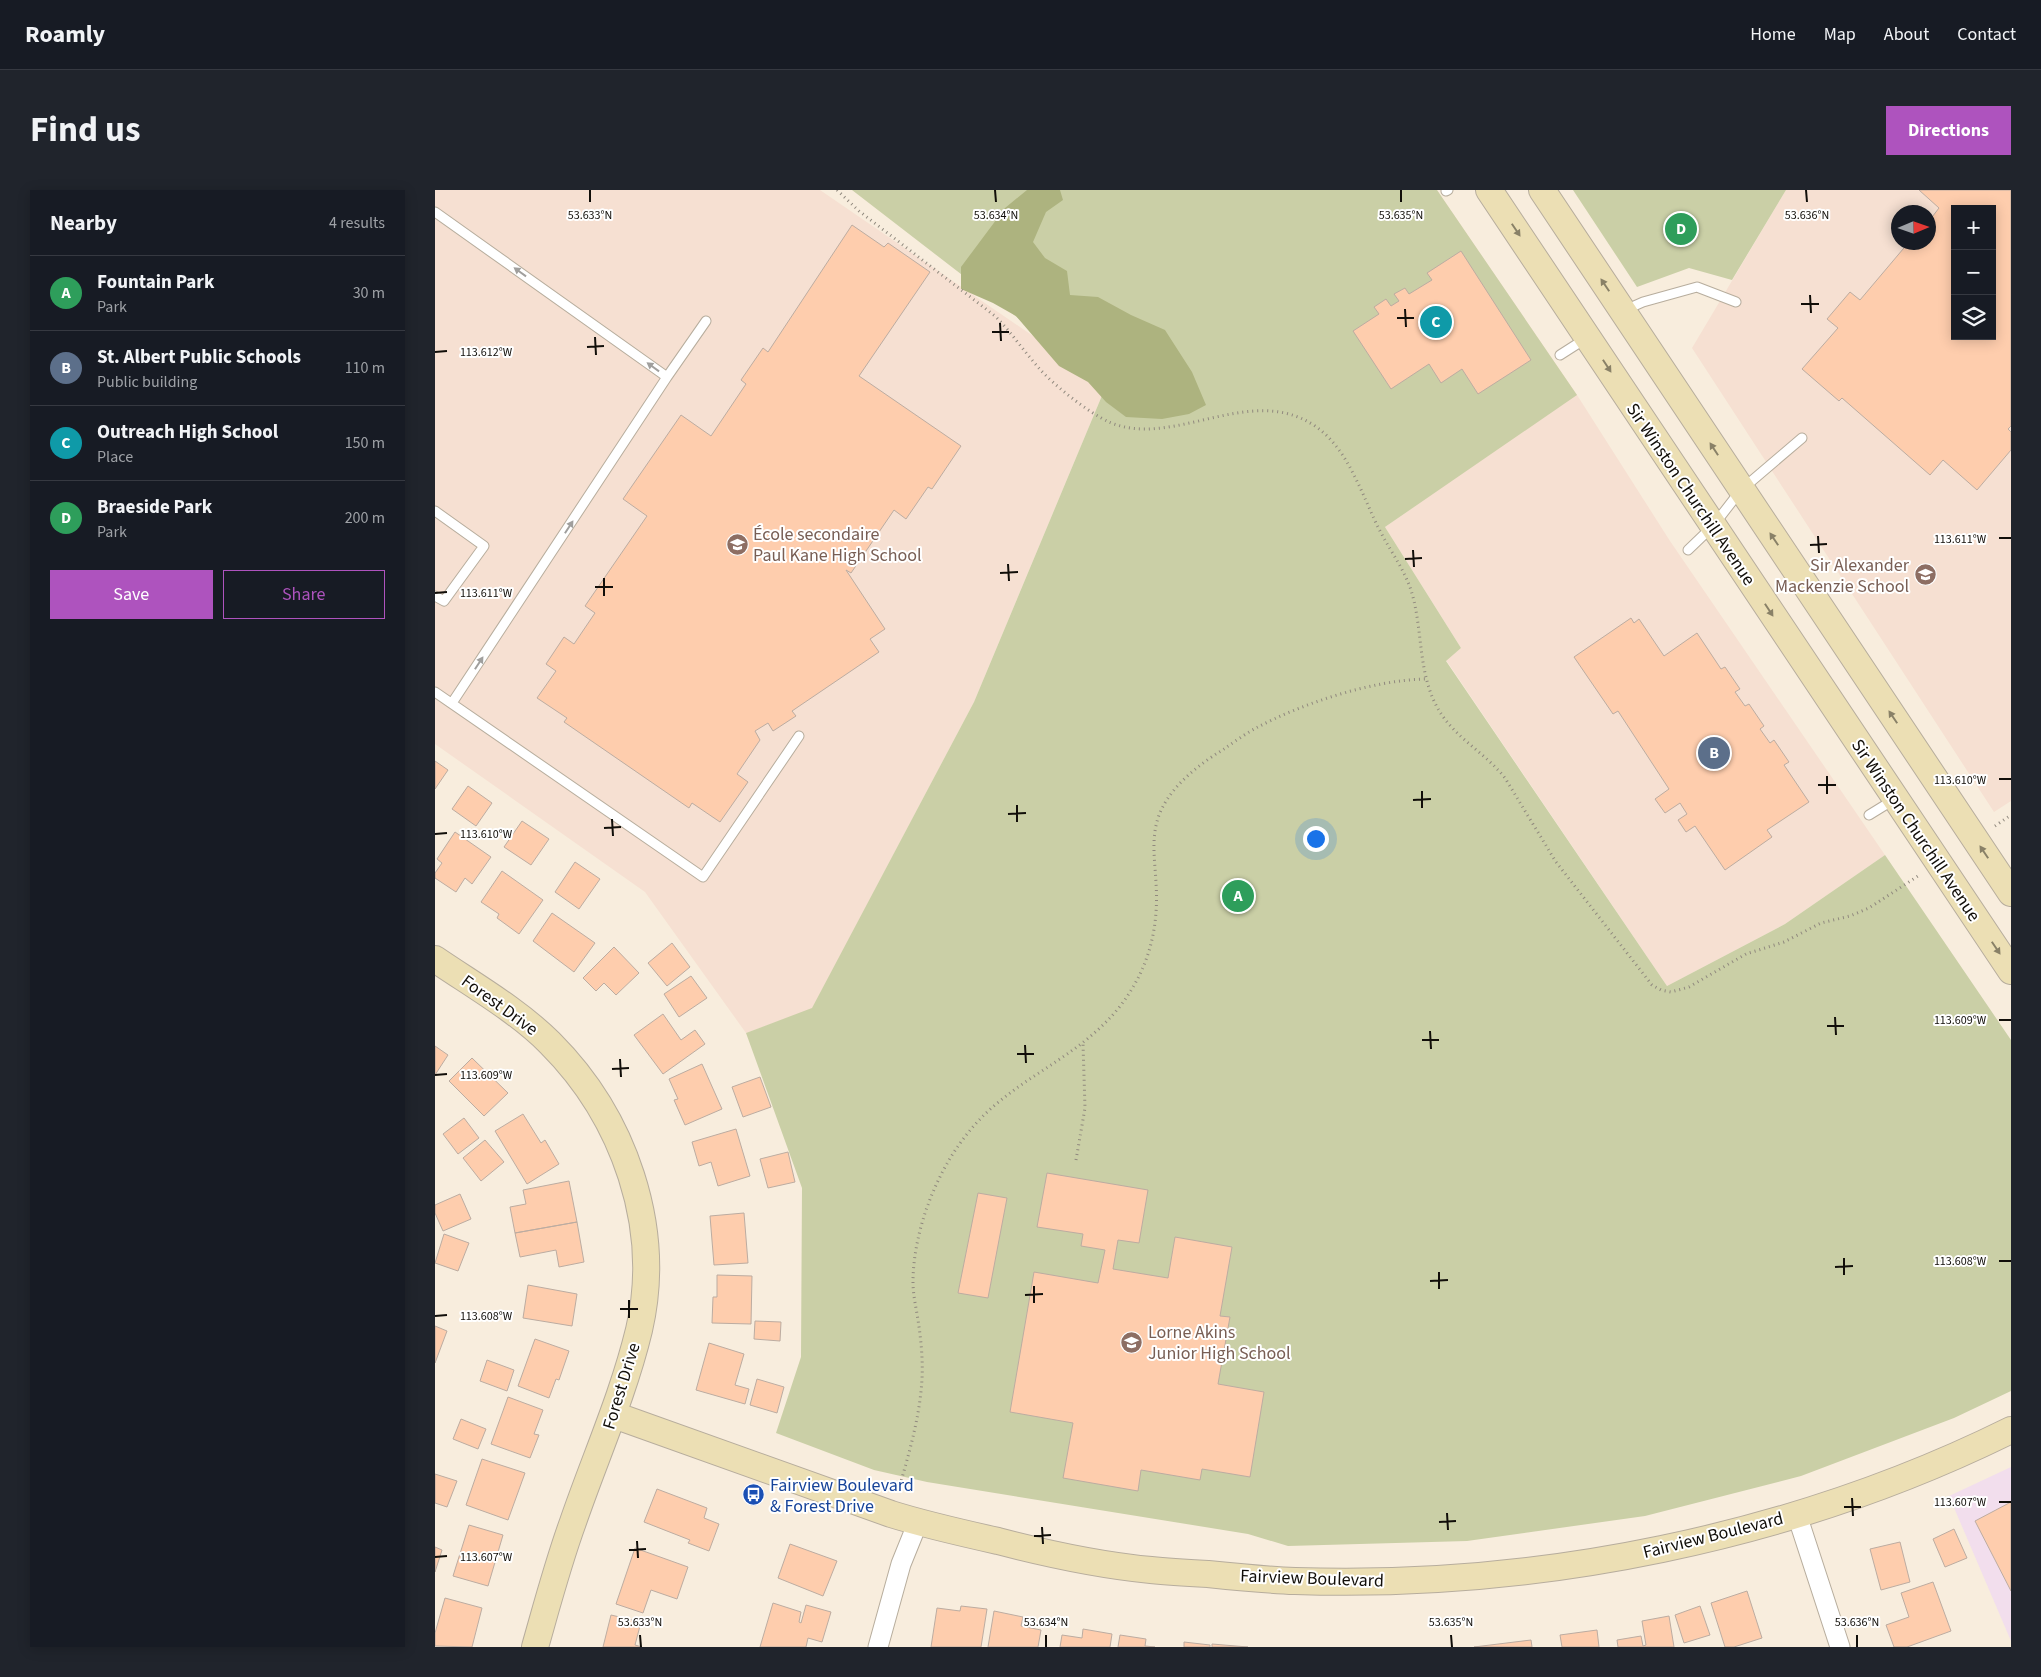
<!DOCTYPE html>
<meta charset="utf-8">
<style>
body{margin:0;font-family:"Source Sans 3",sans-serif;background:#20242c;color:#f1f3f6}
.controls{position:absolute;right:15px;top:15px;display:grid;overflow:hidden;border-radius:0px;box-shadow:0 2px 12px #0003}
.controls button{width:45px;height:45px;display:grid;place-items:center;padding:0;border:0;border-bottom:1px solid #363941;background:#171b24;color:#f1f3f6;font:25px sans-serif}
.compass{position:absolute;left:1456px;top:15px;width:45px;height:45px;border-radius:50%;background:#171b24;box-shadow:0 2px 12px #0003;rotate:88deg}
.you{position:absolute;left:880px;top:648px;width:18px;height:18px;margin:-12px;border:4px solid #fff;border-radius:50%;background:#1a73e8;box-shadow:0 0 0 8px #1a73e833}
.badge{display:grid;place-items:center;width:32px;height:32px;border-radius:50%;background:#ae53be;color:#fff;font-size:16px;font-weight:700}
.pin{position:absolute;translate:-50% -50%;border:2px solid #fff;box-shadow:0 1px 5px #0006}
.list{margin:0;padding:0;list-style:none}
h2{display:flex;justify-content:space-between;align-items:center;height:65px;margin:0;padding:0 20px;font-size:21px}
h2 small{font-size:16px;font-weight:400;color:#9ea1a6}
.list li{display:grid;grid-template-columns:32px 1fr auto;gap:15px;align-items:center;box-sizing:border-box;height:75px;padding:0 20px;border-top:1px solid #363941}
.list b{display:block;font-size:19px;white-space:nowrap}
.list p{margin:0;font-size:16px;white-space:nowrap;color:#9ea1a6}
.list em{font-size:16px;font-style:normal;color:#9ea1a6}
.actions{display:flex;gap:10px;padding:15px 20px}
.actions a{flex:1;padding:11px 0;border:1px solid #ae53be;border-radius:0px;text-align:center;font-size:18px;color:#ae53be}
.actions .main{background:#ae53be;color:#fff}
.icon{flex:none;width:28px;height:28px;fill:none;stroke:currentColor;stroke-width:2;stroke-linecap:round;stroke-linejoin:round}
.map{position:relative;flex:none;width:1576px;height:1457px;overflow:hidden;border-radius:0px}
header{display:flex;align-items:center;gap:30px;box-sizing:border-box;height:70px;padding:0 25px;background:#171b24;border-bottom:1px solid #363941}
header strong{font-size:24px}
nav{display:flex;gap:28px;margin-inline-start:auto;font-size:18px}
.intro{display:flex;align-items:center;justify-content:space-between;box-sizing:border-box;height:120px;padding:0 30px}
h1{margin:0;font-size:35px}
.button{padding:12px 22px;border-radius:0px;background:#ae53be;color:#fff;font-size:18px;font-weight:700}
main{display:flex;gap:30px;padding:0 30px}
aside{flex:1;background:#171b24;border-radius:0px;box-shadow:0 2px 12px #0003}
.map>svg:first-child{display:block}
.commercial{fill:#f2deed}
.education{fill:#f6e0d2;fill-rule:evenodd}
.green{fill:#cacfa6}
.forest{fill:#adb37f}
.building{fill:#fecdad;stroke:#bcaca1;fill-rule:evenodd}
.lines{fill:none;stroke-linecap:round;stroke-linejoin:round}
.lane-casing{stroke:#b7ad9d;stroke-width:11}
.street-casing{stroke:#b7ad9d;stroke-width:21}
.secondary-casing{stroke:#b7ad9d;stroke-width:28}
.path{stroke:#90897e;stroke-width:3;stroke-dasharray:1 4;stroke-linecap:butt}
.lane{stroke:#fff;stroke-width:9}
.street{stroke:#fff;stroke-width:19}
.secondary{stroke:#ecdfb4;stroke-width:26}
.oneway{fill:#898167}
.oneway2{fill:#a09f9d}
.ticks{fill:none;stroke:#110e09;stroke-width:2}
.labels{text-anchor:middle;stroke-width:4;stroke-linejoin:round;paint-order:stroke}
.street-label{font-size:18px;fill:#110e09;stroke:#fff}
.education-label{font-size:18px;fill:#785e54;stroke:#fff;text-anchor:start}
.transit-label{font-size:18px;fill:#164399;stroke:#fff;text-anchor:start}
.ticks-label{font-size:12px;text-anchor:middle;fill:#110e09;stroke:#fff;stroke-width:4;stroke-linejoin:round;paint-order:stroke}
</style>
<header>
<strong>Roamly</strong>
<nav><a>Home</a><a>Map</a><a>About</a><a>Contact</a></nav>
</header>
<div class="intro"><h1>Find us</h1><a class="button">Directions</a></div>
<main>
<aside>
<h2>Nearby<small>4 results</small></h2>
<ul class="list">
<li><span class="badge" style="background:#2e9e5b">A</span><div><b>Fountain Park</b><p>Park</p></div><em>30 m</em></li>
<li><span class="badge" style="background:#5c6f8a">B</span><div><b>St. Albert Public Schools</b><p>Public building</p></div><em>110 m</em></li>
<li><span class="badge" style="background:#0f9aa8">C</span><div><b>Outreach High School</b><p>Place</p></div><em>150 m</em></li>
<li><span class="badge" style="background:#2e9e5b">D</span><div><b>Braeside Park</b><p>Park</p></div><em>200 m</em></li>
</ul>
<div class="actions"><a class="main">Save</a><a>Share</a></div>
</aside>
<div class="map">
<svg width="1576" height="1457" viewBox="0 0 1576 1457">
<rect width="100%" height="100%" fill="#f8eddd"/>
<path class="commercial" d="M1576,1277v174l-62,-145z"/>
<path class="education" d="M0,0h385l286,196 -132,316 -162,307 -66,24 -101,-141 -210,-148z
M1002,0l140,205 93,146 215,314 -100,69 -118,62 -221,-326 15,-12 -76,-121 30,-21z
M1351,0h225v611l-17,11 -302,-464zM1520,19h37v127h-37zM1464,22h30v30h-30z"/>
<path class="green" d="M417,0h585l140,205 -192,132 76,121 -15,13 221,325 118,-62 100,-69 126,185v351l-57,27 -153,58 -156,40 -178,25 -179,5 -40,-12 -321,-52 -53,-12 -98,-37 25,-76 1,-169 -56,-155 66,-25 162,-306 132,-316z
M1138,0h213l-54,90 -43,-12 -52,19z"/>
<path class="forest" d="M592,0h33l3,10 -17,12 -13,30 12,16 22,13 3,24 28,2 33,18 34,15 27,42 14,33 -17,9 -27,5 -36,-2 -20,-15 -18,-20 -29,-16 -43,-50 -23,-13 -32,-14v-22l44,-59z"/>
<path class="building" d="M1484,0h92v236l-3,3 3,3v18l-34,40 -34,-30 -13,15 -88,-77 -3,3 -37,-32 36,-41 -11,-9 23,-27 10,8 49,-58h20v-21l10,-13zM1520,19h37v127h-37z
M417,35l32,22 4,-4 42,29 -71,104 102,70 -29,43 -4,-2 -22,32 -12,-9 -43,63 -5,-3 39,59 -15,10 9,13 -87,59 4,5 -23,15 -5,-8 -13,8 5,9 -23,34 11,8 -28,40 -28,-19 -3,5 -125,-86 3,-4 -30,-20 19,-27 -10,-7 18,-27 10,7 21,-31 -10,-7 62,-90 -24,-17 58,-84 30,21 35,-52 -5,-4 22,-32 5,4z
M1026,61l70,109 -53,34 -16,-25 -21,14 -12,-19 -38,25 -38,-58 26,-17 -5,-7 12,-8 5,7 8,-5 -5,-7 11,-6 4,6 23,-14 -5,-7z
M1196,428l3,5 5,-4 25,37 33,-23 24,36 4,-2 15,22 -5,3 10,14 4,-2 15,22 -4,3 10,14 4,-3 15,22 -5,3 25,37 -42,28 5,7 -47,33 -30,-44 -9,6 -8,-12 9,-6 -7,-11 -15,10 -10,-14 14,-10 -51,-78 -5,3 -39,-57z
M0,571l13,9 -13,19z
M33,596l24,17 -16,23 -24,-17z
M87,631l27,18 -18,26 -27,-18z
M20,642l36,25 -19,27 -7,-6 -9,14 -21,-14v-5l7,-10 -5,-4z
M140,672l25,17 -21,30 -24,-17z
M67,681l41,29 -24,34 -22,-16 2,-4 -18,-12z
M117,723l43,30 -21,29 -41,-31z
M237,753l18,24 -23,19 -19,-23z
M179,757l25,26 -23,22 -12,-12 -8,8 -13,-13z
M256,786l16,22 -28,19 -15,-23z
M228,824l18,26 14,-10 10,14 -42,30 -29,-39z
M0,856l13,9 -13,20z
M37,868l36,35 -24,23 -35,-35z
M267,874l20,45 -37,16 -11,-25 4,-1 -9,-20z
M325,887l11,30 -28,10 -11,-30z
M88,924l18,29 4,-3 14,24 -32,20 -32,-53z
M29,928l15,20 -21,16 -15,-20z
M301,939l14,47 -32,10 -7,-24 -12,4 -7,-24z
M50,950l19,22 -23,19 -18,-23z
M353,962l7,30 -27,6 -8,-29z
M612,983l101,17 -9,53 -21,-3 -5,29 55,9 7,-41 57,10 -12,69 10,1 -12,67 46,8 -14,85 -48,-8 -2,11 -59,-10 -3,21 -75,-13 10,-55 -63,-11 24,-140 64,11 7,-33 -24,-4 2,-12 -46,-7z
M134,991l8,41 -62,11 -5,-26 16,-3 -3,-14z
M543,1003l29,5 -19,100 -30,-5z
M25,1004l11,25 -28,12 -8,-18v-8z
M309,1023l4,50 -34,2 -4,-49z
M142,1032l7,40 -25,5 -3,-17 -36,7 -5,-24z
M9,1044l25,9 -11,28 -23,-8z
M282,1085l35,1 -1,48 -39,-1 1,-26h4z
M93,1095l49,9 -5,32 -49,-8z
M320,1131l26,1 -1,19 -26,-2z
M0,1136l12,5 -12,32z
M100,1149l34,12 -10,29 -3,-1 -7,19 -31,-12z
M274,1153l35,11 -9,31 14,4 -4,15 -49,-14z
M52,1170l27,10 -7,21 -27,-10z
M322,1189l27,8 -7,26 -27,-8z
M73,1207l35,13 -9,24 5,1 -9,23 -39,-14z
M26,1229l25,10 -8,20 -25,-10z
M47,1269l43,14 -17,47 -42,-15z
M0,1284l22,7 -10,26 -12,-4z
M222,1299l50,19 -3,10 15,6 -10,27 -21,-8 2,-3 -46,-18z
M1576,1312v89l-36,-70z
M34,1335l34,10 -15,51 -35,-10z
M1519,1339l13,29 -22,9 -12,-28z
M1465,1352l10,40 -29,8 -11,-41z
M355,1354l47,17 -14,35 -45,-18z
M0,1357l7,3 -7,22z
M200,1358l53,19 -11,32 -26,-9 -8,23 -27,-9z
M1498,1392l18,49 -44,16h-13l-8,-22 23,-8 -8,-24z
M1312,1401l15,47 -28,9h-9l-14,-44z
M10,1408l37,10 -10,39 -37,-1v-13z
M338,1413l28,9 -2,10 2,1 5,-18 25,7 -9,30 -14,-4 -2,9h-46z
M526,1416l26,3 -6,38h-50l6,-39 23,3z
M1265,1416l10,29 -26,8 -9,-28z
M559,1421l29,6 -2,9 20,4 -3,17h-50z
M176,1425l30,7 -6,23 7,2h-39z
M1234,1426l5,31h-56l-1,-7 24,-4 2,10 3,-1 -4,-24z
M648,1439l29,5 -2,13h-50l2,-12 20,3z
M1162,1440l2,17h-37l-2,-12z
M685,1445l26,4 -1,7 10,1h-37z
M1096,1450l1,7h-58z
M749,1452l26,3v2h-26z
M777,1454l36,3h-36z"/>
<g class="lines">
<defs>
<path id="lane" d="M1011,1l2,-1
M0,22l232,165 -215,326
M1190,120l18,-8 54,-15 39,15
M1125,165l25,-16
M232,187l39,-56
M0,321l49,35 -40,55 -9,-5
M1253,360l25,-24 28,-36 61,-52
M0,502l268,185 96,-141
M1434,625l26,-16"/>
<path id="street" d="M1362,1325l43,132
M443,1457l23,-83 17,-42"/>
<path id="secondary" d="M1054,0l522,781
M1107,0l469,703
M0,769c38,26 82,51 115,84 74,74 113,184 89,287 -16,66 -44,128 -66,192 -15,41 -26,83 -38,125
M179,1225l277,99c35,11 71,19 107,27 50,13 101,24 153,29 19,2 38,3 57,4 29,3 58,6 87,7 242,8 498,-43 716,-151"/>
</defs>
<use href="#lane" class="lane-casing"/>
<use href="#street" class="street-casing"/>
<use href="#secondary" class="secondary-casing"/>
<path class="path" d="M402,0l22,21 136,105c16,16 28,34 43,51 14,17 51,46 71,55 64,28 141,-40 206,4 34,23 47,70 65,105 12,23 27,42 33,66 9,35 6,71 21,104 16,35 48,48 71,77l51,84 96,123 9,5 10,2 18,-5 57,-33 38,-12 37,-19 29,-7 19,-8 49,-32
M1560,636l16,-11
M641,970l9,-52 -2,-64
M465,1295c10,-35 20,-70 22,-106 1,-19 -1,-40 -4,-59 -2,-13 -5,-25 -5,-38 0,-23 5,-47 12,-69 14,-41 36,-79 70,-108 42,-36 90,-54 126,-100 28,-37 38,-77 35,-122 -1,-22 -5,-43 2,-65 10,-30 40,-53 66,-69 10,-7 21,-15 32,-21 47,-25 117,-48 170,-49"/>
<use href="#lane" class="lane"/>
<use href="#street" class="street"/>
<use href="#secondary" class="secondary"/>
</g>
<defs><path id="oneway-solid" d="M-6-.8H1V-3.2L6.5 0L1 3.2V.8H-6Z" transform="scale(1.25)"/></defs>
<g class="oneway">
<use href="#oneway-solid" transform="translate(1081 40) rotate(56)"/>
<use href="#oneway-solid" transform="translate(1170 95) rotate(-124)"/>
<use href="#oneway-solid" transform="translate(1172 176) rotate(57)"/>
<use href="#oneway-solid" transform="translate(1279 259) rotate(-123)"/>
<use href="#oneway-solid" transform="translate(1339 349) rotate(-124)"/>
<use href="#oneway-solid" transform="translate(1334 420) rotate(57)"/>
<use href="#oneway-solid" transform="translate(1458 527) rotate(-124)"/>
<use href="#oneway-solid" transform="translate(1549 662) rotate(-124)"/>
<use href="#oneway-solid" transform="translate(1561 758) rotate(56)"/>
</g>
<g class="oneway2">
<use href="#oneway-solid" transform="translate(85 82) rotate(-144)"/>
<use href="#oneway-solid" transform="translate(218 177) rotate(-144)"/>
<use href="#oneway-solid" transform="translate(134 337) rotate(-57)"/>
<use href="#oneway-solid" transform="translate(44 473) rotate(-57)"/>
</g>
<path class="ticks" d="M155,0v12M560,0l1,12M966,0v12M1371,0l1,12M1375,105l1,18M1366,114h18M970,119l1,18M962,128h17M565,133l1,18M557,142h17M160,147l1,18M152,157l17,-1M0,162l12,-1M1383,346l1,17M1564,348h12M1375,355l17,-1M978,360l1,17M970,369l17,-1M573,374l1,17M565,383l18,-1M169,388v18M160,397h18M0,403l12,-1M1392,586v18M1564,589h12M1383,595h18M987,601v17M978,610l18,-1M582,615v17M573,624l18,-1M177,629l1,17M169,638l17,-1M0,644l12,-1M1400,827l1,18M1564,830h12M1392,836h17M995,841l1,18M987,850h17M590,855l1,18M582,864h17M185,869l1,18M177,879l17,-1M0,885l12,-1M1409,1068v17M1564,1071h12M1400,1077l18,-1M1004,1082v17M995,1091l18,-1M599,1096v17M590,1105l18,-1M194,1110v18M185,1119h18M0,1126l12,-1M1417,1308l1,18M1564,1312h12M1409,1317h17M1012,1323l1,17M1004,1332l17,-1M607,1337l1,17M599,1346l17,-1M202,1351l1,17M194,1360l17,-1M0,1367l12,-1M205,1445l1,12M611,1445v12M1016,1445l1,12M1422,1445v12"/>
<defs>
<symbol id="school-disc" viewBox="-11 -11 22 22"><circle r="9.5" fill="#8d6e63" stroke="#fff"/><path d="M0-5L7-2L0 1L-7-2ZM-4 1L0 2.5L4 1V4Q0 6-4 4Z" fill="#fff"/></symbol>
<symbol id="bus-disc" viewBox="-11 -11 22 22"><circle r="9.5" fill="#1a4fb4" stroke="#fff"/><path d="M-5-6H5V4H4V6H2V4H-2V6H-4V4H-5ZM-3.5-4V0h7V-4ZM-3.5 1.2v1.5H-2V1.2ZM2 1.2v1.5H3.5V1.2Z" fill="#fff"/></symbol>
</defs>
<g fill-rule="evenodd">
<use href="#school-disc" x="290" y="342" width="25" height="25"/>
<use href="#school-disc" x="1478" y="372" width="25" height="25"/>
<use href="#school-disc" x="684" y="1140" width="25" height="25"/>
<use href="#bus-disc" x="306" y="1292" width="25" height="25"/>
</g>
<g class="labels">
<g class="street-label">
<text transform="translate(1256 304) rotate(56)" y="6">Sir Winston Churchill Avenue</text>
<text transform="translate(1481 640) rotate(56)" y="6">Sir Winston Churchill Avenue</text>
<text transform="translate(65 815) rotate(36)" y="6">Forest Drive</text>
<text transform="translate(186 1196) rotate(-73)" y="6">Forest Drive</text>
<text transform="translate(1278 1345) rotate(-14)" y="6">Fairview Boulevard</text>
<text transform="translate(877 1388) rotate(2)" y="6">Fairview Boulevard</text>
</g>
<g class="education-label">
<text x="318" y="350">École secondaire<tspan x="318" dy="21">Paul Kane High School</tspan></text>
<text x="1474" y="381" text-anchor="end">Sir Alexander<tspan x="1474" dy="21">Mackenzie School</tspan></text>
<text x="713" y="1148">Lorne Akins<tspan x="713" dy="21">Junior High School</tspan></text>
</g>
<g class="transit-label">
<text x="335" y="1301">Fairview Boulevard<tspan x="335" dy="21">&amp; Forest Drive</tspan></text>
</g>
</g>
<g class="ticks-label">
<text x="155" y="29">53.633°N</text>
<text x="561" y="29">53.634°N</text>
<text x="966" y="29">53.635°N</text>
<text x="1372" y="29">53.636°N</text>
<text x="51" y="166">113.612°W</text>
<text x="1525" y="353">113.611°W</text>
<text x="51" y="407">113.611°W</text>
<text x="1525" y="594">113.610°W</text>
<text x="51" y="648">113.610°W</text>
<text x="1525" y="834">113.609°W</text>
<text x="51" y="889">113.609°W</text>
<text x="1525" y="1075">113.608°W</text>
<text x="51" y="1130">113.608°W</text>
<text x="1525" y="1316">113.607°W</text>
<text x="51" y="1371">113.607°W</text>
<text x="205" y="1436">53.633°N</text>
<text x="611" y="1436">53.634°N</text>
<text x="1016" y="1436">53.635°N</text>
<text x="1422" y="1436">53.636°N</text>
</g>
</svg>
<div class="controls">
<button>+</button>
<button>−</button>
<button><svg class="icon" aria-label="layers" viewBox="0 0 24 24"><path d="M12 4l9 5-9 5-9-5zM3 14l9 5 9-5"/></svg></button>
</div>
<svg class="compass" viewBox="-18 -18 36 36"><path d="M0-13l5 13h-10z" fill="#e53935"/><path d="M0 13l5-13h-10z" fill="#9ea1a6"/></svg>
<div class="you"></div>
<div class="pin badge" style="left:803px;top:706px;background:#2e9e5b">A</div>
<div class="pin badge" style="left:1279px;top:563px;background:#5c6f8a">B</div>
<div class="pin badge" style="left:1001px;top:132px;background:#0f9aa8">C</div>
<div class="pin badge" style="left:1246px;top:39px;background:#2e9e5b">D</div>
</div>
</main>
